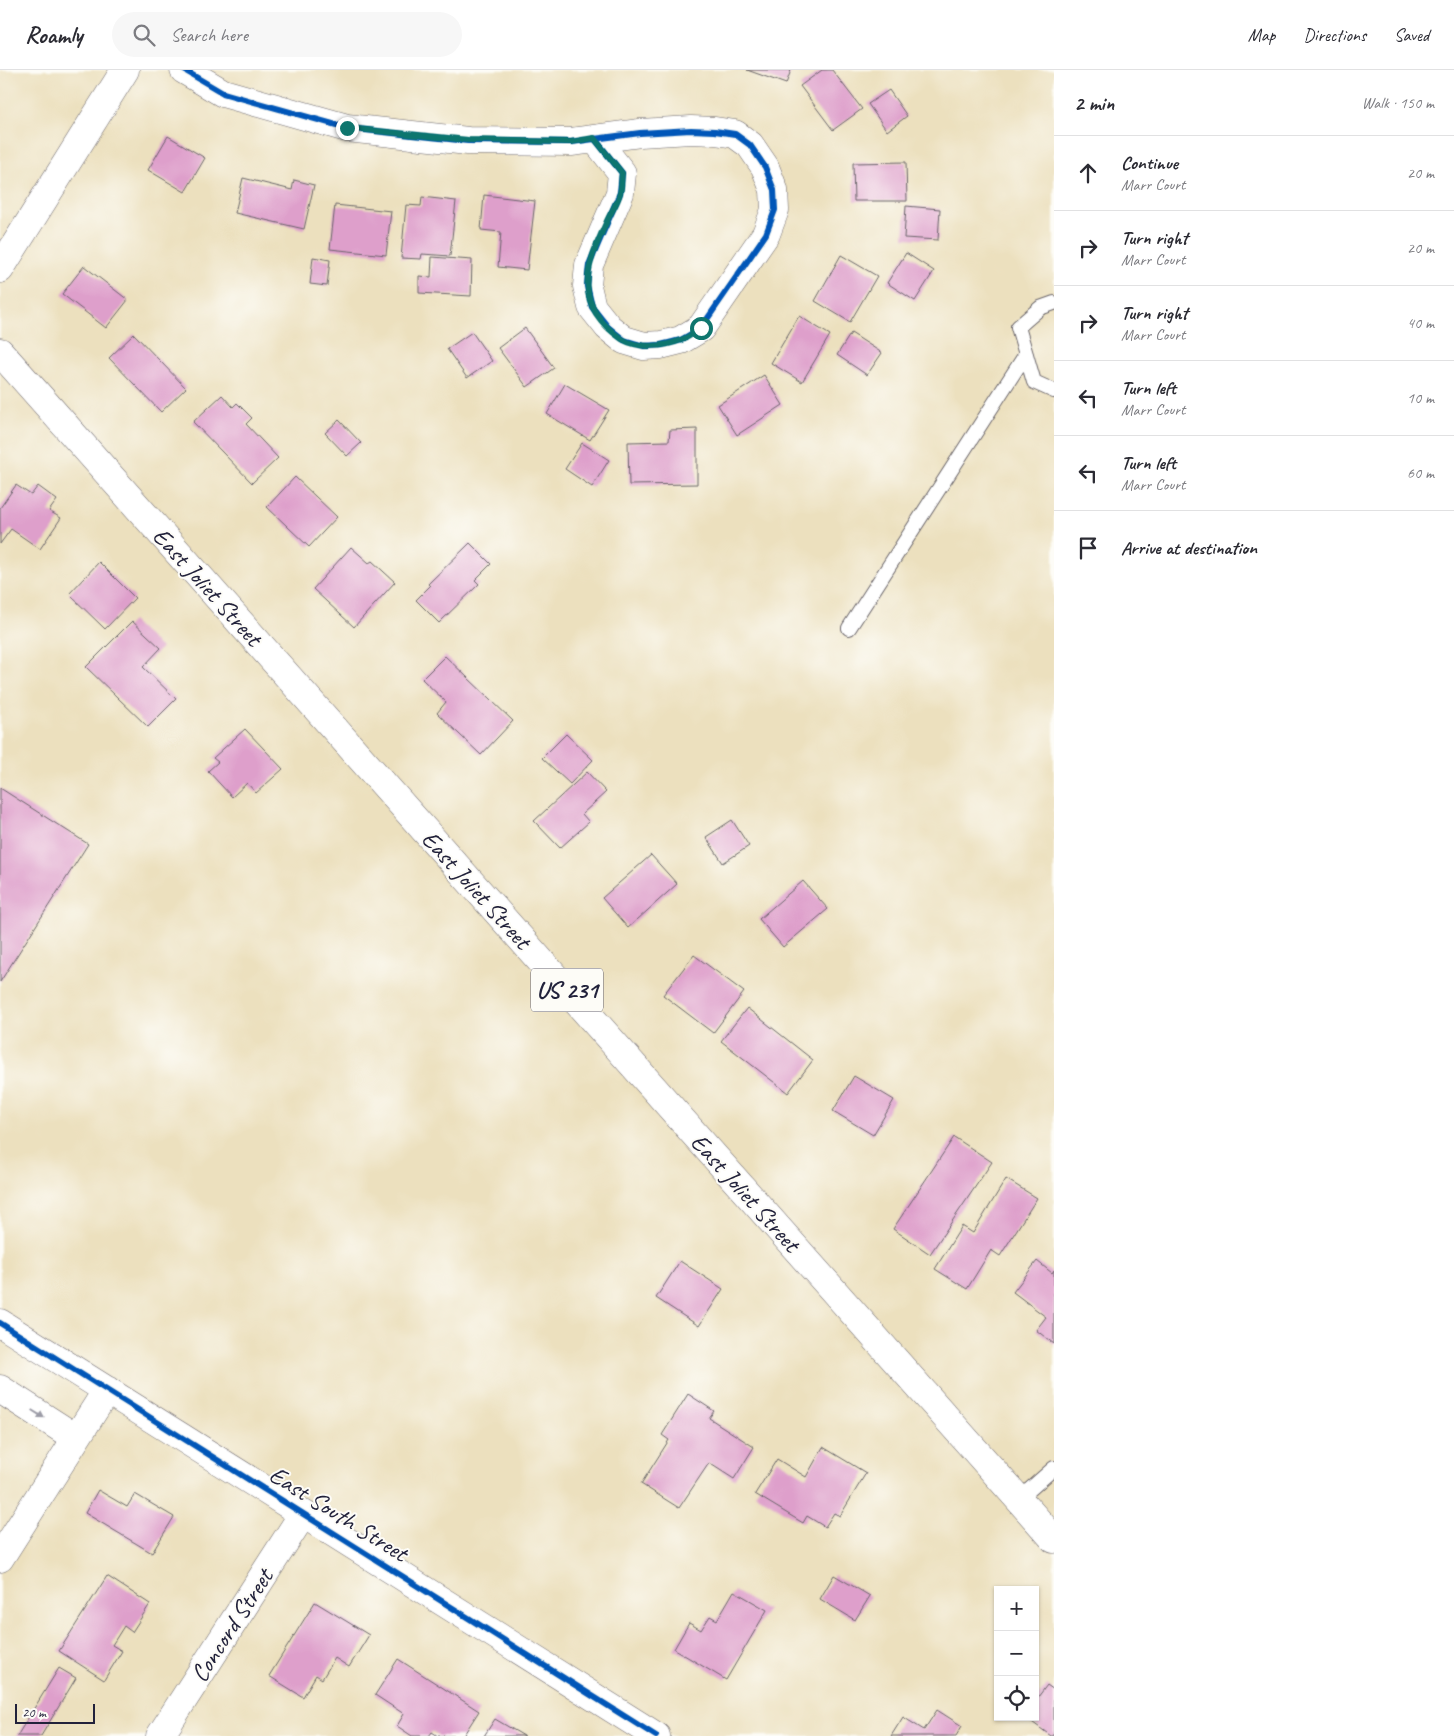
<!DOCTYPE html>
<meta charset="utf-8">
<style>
body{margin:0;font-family:Caveat,sans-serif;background:#f7f7f7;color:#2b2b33}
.controls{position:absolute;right:15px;bottom:15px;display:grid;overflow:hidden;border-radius:0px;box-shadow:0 1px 4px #0004}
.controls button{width:45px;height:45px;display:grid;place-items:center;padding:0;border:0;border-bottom:1px solid #e1e1e2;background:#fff;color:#2b2b33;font:25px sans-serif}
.scale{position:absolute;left:15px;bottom:12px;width:80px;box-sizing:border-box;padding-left:5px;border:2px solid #22223b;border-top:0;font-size:14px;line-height:18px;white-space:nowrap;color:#22223b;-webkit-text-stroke:4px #fdfcf7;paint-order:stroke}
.stop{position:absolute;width:15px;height:15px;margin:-11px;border:4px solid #0f766e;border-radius:50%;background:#fff}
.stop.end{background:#0f766e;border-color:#fff;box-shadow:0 1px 5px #0008}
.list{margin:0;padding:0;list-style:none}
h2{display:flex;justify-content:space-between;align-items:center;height:65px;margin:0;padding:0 20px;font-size:21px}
h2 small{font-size:16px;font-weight:400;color:#7c7c81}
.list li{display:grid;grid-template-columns:32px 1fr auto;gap:15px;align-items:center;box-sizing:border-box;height:75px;padding:0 20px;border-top:1px solid #e1e1e2}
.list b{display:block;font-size:19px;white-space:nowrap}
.list p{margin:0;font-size:16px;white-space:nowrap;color:#7c7c81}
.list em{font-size:16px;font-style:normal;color:#7c7c81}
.icon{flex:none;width:28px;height:28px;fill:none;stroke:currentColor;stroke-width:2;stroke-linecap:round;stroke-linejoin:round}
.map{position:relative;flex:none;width:1054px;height:1666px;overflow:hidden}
header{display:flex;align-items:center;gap:30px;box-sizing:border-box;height:70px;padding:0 25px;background:#fff;border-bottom:1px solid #e1e1e2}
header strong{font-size:24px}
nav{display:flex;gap:28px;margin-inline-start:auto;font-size:18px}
.search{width:350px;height:45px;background:#f7f7f7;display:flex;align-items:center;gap:12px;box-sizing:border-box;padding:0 18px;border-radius:28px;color:#7c7c81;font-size:19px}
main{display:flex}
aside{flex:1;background:#fff}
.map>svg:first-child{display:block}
.building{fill:#de9fcb}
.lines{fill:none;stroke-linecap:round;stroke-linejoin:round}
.lane-casing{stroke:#696469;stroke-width:16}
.street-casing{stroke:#696469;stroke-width:29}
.secondary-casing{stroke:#696469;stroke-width:29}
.primary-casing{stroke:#696469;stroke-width:29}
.lane{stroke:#fff;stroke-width:14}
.street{stroke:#fff;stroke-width:28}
.secondary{stroke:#fff;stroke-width:28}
.primary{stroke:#fff;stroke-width:28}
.cycleway-casing{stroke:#fdfcf7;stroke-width:9}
.cycleway{stroke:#0057b8;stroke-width:6}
.oneway{fill:#9c9ca7}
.route{stroke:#0f766e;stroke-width:6}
.labels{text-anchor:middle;stroke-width:4;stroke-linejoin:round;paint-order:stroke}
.shield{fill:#fdfcf7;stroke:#646373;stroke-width:1}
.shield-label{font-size:24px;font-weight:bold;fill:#22223b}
.street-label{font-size:25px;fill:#22223b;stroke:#fdfcf7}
</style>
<header>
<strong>Roamly</strong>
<div class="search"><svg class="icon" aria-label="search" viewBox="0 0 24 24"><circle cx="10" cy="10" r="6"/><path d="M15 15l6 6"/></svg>Search here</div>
<nav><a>Map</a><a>Directions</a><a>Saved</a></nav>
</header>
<main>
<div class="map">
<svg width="1054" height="1666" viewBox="0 0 1054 1666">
<rect width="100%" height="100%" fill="#fdfcf7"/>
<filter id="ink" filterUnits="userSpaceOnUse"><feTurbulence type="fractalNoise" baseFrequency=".02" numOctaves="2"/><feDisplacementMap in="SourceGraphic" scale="10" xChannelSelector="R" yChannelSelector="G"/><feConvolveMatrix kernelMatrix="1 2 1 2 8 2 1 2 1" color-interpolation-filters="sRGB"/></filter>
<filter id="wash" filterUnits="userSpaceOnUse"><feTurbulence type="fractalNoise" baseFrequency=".0096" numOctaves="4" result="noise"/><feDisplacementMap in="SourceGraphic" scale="20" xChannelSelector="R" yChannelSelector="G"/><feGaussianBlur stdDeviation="1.12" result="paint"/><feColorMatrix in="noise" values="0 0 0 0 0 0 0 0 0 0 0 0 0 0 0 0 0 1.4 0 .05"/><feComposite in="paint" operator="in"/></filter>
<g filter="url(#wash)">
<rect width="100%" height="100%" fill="#ece0be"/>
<g id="blocks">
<path class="building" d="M747,0h44l-5,14z
M822,0h10l30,39 -29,21 -33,-44z
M889,20l18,26 -20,15 -19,-27z
M168,66l37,22 -20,34 -37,-22z
M906,92l1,39h-53l-1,-38z
M243,108l49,12 2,-10 20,5 -10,44 -69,-16z
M484,125l51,6 -8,69 -29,-3 3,-35 -20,-2z
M422,127l34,4 -6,55 -28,-2 -1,5 -20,-1 5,-53 15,1z
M335,135l56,6 -5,44 -56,-6z
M906,136l34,3 -2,31 -34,-2z
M906,183l28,18 -19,30 -28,-18z
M841,185l36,21 -27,46 -35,-21z
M313,187l17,3 -3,26 -17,-2z
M432,187l40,3 -1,36 -52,-3v-17l12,1z
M84,196l44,34 -22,28 -44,-34z
M799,246l31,19 -28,47 -31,-19z
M525,258l29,40 -27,19 -29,-39z
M472,262l20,29 -25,17 -20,-29z
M851,263l31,20 -15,22 -30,-20z
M134,264l52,54 -25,24 -52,-54z
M764,305l19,30 -46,30 -19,-30z
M565,314l44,26 -19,30 -43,-26z
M222,325l11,12 4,-4 15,15 -6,6 32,34 -26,25 -59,-61z
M339,350l22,23 -14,13 -22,-23z
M697,359v55l-68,1 -1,-43 41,-1 1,-11z
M582,373l27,17 -17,27 -27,-18z
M295,407l42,40 -28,30 -42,-40z
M16,415l15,10 7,-9 19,14 -8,11 12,7 -21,31 -29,-20 -11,15v-36z
M470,473l21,21 -16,16 4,4 -40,39 -23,-23 14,-14 -2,-2z
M351,477l18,16 3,-2 23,21 -41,45 -41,-38z
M99,492l36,36 -30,31 -36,-35z
M132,551l29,27 -18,19 33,32 -28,28 -62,-60z
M445,586l68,65 -32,34 -44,-42 9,-11 -24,-23z
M245,659l38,40 -27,24 -9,-10 -15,14 -24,-26 10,-9 -5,-4z
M566,664l27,26 -23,24 -28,-26z
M587,702l19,20 -24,22 7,8 -29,26 -26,-27z
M0,718l88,56 -88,138z
M732,750l17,26 -26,17 -17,-26z
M651,785l26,29 -49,44 -26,-30z
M803,811l25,28 -45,38 -24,-28z
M694,885l50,37 -31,41 -50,-38z
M747,938l66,52 -25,33 -67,-52z
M854,1006l40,24 -21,35 -40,-24z
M954,1067l38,25 -62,92 -37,-25z
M1006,1109l31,19 -37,58 -9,-6 -24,39 -32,-20 27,-43 11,7z
M680,1191l43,28 -24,37 -43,-28z
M1037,1191l15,12 2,-3v74l-18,-14 10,-13 -33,-25z
M688,1324l26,17 -5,7 45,29 -20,32 -25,-16 -30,45 -38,-24 28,-44 -7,-5z
M823,1377l43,26 -26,43 -6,-3 -9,14 -18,-11 -4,7 -48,-29 22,-35 29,18z
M98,1420l29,17 8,-13 39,23 -22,36 -67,-40z
M834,1505l36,21 -15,24 -35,-21z
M107,1506l43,28 -18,28 -8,-6 -12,19 10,6 -18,29 -45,-29z
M734,1521l33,19 -41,70 -52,-31 15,-26 12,7 9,-14 7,4z
M315,1532l54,33 -20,32 -14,-9 -13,21 -6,-4 -13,22 -34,-21z
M398,1589l81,52 -16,25h-25l-6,-4 -3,4h-17l-15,-10 7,-12 -29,-19z
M59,1598l17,10 -35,58h-24z
M1047,1615l7,5v46h-3l-26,-19h10v-16z
M937,1640l25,16 -6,10h-65l12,-19 21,13z
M495,1649l29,17h-40z"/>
</g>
</g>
<g filter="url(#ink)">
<use href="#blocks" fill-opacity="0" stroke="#696469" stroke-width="1"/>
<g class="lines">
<defs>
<path id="lane" d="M1054,233l-14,5 -22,19 16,55 20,9
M849,558l177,-274
M1019,1429l35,-31"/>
<path id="street" d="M184,0l39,23 124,35 121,13 103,1 69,-9 51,-3 24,1 20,3 15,11 15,22 9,23 1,20 -9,24 -65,94 -20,12 -20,5 -17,1 -20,-6 -16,-13 -16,-20 -5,-21 2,-21 31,-72 2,-20 -27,-34
M0,1253l656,413
M0,1319l76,49
M0,1488l107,-168
M160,1666l143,-222"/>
<path id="secondary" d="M0,199l125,-199"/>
<path id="primary" d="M0,282l1054,1187"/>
</defs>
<use href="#lane" class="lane-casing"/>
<use href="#street" class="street-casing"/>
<use href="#secondary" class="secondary-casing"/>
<use href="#primary" class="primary-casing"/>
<use href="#lane" class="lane"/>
<use href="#street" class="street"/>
<use href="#secondary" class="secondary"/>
<use href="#primary" class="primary"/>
<defs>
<path id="cycleway" d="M184,0l39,23 124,35 121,13 103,1 69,-9 51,-3 24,1 20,3 15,11 15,22 9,23 1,20 -9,24 -65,94 -20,12 -20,5 -17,1 -20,-6 -16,-13 -16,-20 -5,-21 2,-21 31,-72 2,-20 -27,-34
M0,1253l656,413"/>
</defs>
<use href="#cycleway" class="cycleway-casing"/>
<use href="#cycleway" class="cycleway"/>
</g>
<defs><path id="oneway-solid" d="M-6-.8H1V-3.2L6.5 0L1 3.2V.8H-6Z" transform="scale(1.25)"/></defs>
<use class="oneway" href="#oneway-solid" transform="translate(38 1344) rotate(32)"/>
</g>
<g class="lines" filter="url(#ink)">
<path class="route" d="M347,58l121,12 103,2 23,-4 28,35c-1,6 0,14 -2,20 -2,9 -9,19 -13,28 -21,46 -36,83 15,118 16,10 42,8 59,1 7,-2 14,-8 20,-12"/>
</g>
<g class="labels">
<rect class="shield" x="531" y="898.5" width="72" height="43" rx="4"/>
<g class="shield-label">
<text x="567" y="928">US 231</text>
</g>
<g class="street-label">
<text transform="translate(208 516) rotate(48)" y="9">East Joliet Street</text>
<text transform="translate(477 819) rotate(48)" y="9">East Joliet Street</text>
<text transform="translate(746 1122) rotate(48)" y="9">East Joliet Street</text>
<text transform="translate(339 1443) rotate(32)" y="9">East South Street</text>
<text transform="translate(231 1555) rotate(-57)" y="9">Concord Street</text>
</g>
</g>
</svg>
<div class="controls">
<button>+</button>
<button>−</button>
<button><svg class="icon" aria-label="locate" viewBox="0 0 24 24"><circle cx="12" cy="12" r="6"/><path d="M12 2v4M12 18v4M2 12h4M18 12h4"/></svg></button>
</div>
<div class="scale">20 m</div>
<div class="stop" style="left:701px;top:258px"></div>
<div class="stop end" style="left:347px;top:58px"></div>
</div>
<aside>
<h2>2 min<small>Walk · 150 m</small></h2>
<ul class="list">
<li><svg class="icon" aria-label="ahead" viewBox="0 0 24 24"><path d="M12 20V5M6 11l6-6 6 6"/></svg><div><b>Continue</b><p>Marr Court</p></div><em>20 m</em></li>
<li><svg class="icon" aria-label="right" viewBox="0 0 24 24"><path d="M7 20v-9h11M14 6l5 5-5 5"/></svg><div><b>Turn right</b><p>Marr Court</p></div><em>20 m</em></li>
<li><svg class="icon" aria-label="right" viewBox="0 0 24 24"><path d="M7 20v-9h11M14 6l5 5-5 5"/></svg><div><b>Turn right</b><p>Marr Court</p></div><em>40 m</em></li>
<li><svg class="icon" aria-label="left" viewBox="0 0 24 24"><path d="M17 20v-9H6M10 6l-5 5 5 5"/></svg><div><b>Turn left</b><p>Marr Court</p></div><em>10 m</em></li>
<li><svg class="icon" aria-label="left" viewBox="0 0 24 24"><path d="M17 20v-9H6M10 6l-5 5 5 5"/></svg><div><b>Turn left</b><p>Marr Court</p></div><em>60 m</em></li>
<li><svg class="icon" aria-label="arrive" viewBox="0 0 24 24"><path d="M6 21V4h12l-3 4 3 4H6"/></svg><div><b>Arrive at destination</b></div></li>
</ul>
</aside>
</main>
